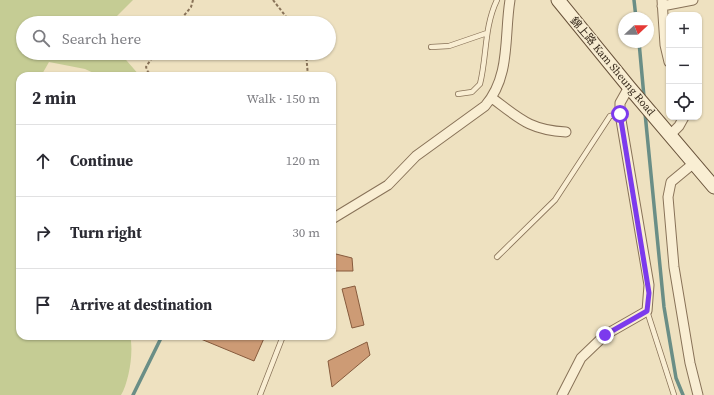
<!DOCTYPE html>
<meta charset="utf-8">
<style>
body{margin:0;font-family:"Source Serif 4","Noto Sans TC",serif;background:#f2f2f3;color:#2b2b33}
.controls{position:absolute;right:12px;top:12px;display:grid;overflow:hidden;border-radius:8px;box-shadow:0 1px 3px #0004}
.controls button{width:36px;height:36px;display:grid;place-items:center;padding:0;border:0;border-bottom:1px solid #e1e1e2;background:#fff;color:#2b2b33;font:20px sans-serif}
.compass{position:absolute;left:618px;top:12px;width:36px;height:36px;border-radius:50%;background:#fff;box-shadow:0 1px 3px #0004;rotate:68deg}
.stop{position:absolute;width:12px;height:12px;margin:-9px;border:3px solid #7c3aed;border-radius:50%;background:#fff}
.stop.end{background:#7c3aed;border-color:#fff;box-shadow:0 1px 4px #0008}
.list{margin:0;padding:0;list-style:none}
h2{display:flex;justify-content:space-between;align-items:center;height:52px;margin:0;padding:0 16px;font-size:17px}
h2 small{font-size:13px;font-weight:400;color:#7c7c81}
.list li{display:grid;grid-template-columns:26px 1fr auto;gap:12px;align-items:center;box-sizing:border-box;height:72px;padding:0 16px;border-top:1px solid #e1e1e2}
.list b{display:block;font-size:15px;white-space:nowrap}
.list em{font-size:13px;font-style:normal;color:#7c7c81}
.icon{flex:none;width:22px;height:22px;fill:none;stroke:currentColor;stroke-width:2;stroke-linecap:round;stroke-linejoin:round}
.map{position:relative;flex:none;width:714px;height:395px;overflow:hidden}
.search{position:absolute;background:#fff;box-shadow:0 1px 3px #0004;left:16px;top:16px;width:320px;height:44px;display:flex;align-items:center;gap:10px;box-sizing:border-box;padding:0 14px;border-radius:22px;color:#7c7c81;font-size:15px}
.panel{position:absolute;background:#fff;box-shadow:0 1px 3px #0004;left:16px;top:72px;width:320px;height:268px;border-radius:12px}
.map>svg:first-child{display:block}
.green{fill:#c5cc94}
.lines{fill:none;stroke-linecap:round;stroke-linejoin:round}
.stream{stroke:#6a8e86;stroke-width:3.5}
.building{fill:#cd9b75;stroke:#875b3d}
.service-casing{stroke:#887258;stroke-width:6}
.minor-casing{stroke:#887258;stroke-width:11}
.secondary-casing{stroke:#69533b;stroke-width:15}
.path{stroke:#887258;stroke-width:2;stroke-dasharray:3 2;stroke-linecap:butt}
.service{stroke:#f9eed3;stroke-width:4.5}
.minor{stroke:#f9eed3;stroke-width:9}
.secondary{stroke:#f9eed3;stroke-width:13}
.route{stroke:#7c3aed;stroke-width:5}
.labels{text-anchor:middle;stroke-width:3;stroke-linejoin:round;paint-order:stroke}
.street-label{font-size:11px;fill:#372a1c;stroke:#f6ebd0}
</style>
<div class="map">
<svg width="714" height="395" viewBox="0 0 714 395">
<rect width="100%" height="100%" fill="#eee1c0"/>
<path class="green" d="M0,0h133l-16,16 -3,7h-91v30h97l20,23h-40l-15,-7 -36,-7 -8,14h-21v260h110c4,15 -1,46 -9,59h-121z"/>
<g class="lines">
<path class="stream" d="M634,0l2,18
M639,42l5,55
M645,113l19,194 12,71 7,17
M133,395l29,-59"/>
</g>
<path class="building" d="M332,253l20,5 1,13h-21z
M355,286l9,39 -12,3 -10,-39z
M197,336h68l-11,25 -58,-24z
M367,342l3,13 -38,32 -4,-26z"/>
<g class="lines">
<defs>
<path id="service" d="M431,47l18,-1 38,-13
M458,94l14,-2 8,-8c7,-28 4,-57 17,-84
M497,257l58,-57 55,-84 10,-2
M647,311l27,84
M260,395l23,-59"/>
<path id="minor" d="M662,0l3,45 4,17
M662,6l31,-6
M492,98c28,21 38,32 74,34
M670,135l9,-9 5,-9
M694,163l-23,19 -3,15 6,70 16,96 8,32
M332,219l56,-34 28,-29 69,-50c26,-30 19,-70 25,-106
M562,395l19,-37 24,-23 42,-24 2,-26 -29,-171v-11l9,-16"/>
<path id="secondary" d="M558,0l71,87 85,100"/>
</defs>
<use href="#service" class="service-casing"/>
<use href="#minor" class="minor-casing"/>
<use href="#secondary" class="secondary-casing"/>
<path class="path" d="M273,0l18,23
M178,23l13,-16 2,-7
M306,53l2,23
M153,76l-5,-4 -2,-5 9,-14
M332,109h2l-2,3"/>
<use href="#service" class="service"/>
<use href="#minor" class="minor"/>
<use href="#secondary" class="secondary"/>
</g>
<g class="lines">
<path class="route" d="M605,335l42,-24 2,-18 -29,-179"/>
</g>
<g class="labels">
<g class="street-label">
<text transform="translate(613 66) rotate(50)" y="4">錦上路 Kam Sheung Road</text>
</g>
</g>
</svg>
<div class="controls">
<button>+</button>
<button>−</button>
<button><svg class="icon" aria-label="locate" viewBox="0 0 24 24"><circle cx="12" cy="12" r="6"/><path d="M12 2v4M12 18v4M2 12h4M18 12h4"/></svg></button>
</div>
<svg class="compass" viewBox="-18 -18 36 36"><path d="M0-13l5 13h-10z" fill="#e53935"/><path d="M0 13l5-13h-10z" fill="#7c7c81"/></svg>
<div class="stop" style="left:620px;top:114px"></div>
<div class="stop end" style="left:605px;top:335px"></div>
<div class="search"><svg class="icon" aria-label="search" viewBox="0 0 24 24"><circle cx="10" cy="10" r="6"/><path d="M15 15l6 6"/></svg>Search here</div>
<section class="panel">
<h2>2 min<small>Walk · 150 m</small></h2>
<ul class="list">
<li><svg class="icon" aria-label="ahead" viewBox="0 0 24 24"><path d="M12 20V5M6 11l6-6 6 6"/></svg><div><b>Continue</b></div><em>120 m</em></li>
<li><svg class="icon" aria-label="right" viewBox="0 0 24 24"><path d="M7 20v-9h11M14 6l5 5-5 5"/></svg><div><b>Turn right</b></div><em>30 m</em></li>
<li><svg class="icon" aria-label="arrive" viewBox="0 0 24 24"><path d="M6 21V4h12l-3 4 3 4H6"/></svg><div><b>Arrive at destination</b></div></li>
</ul>
</section>
</div>
